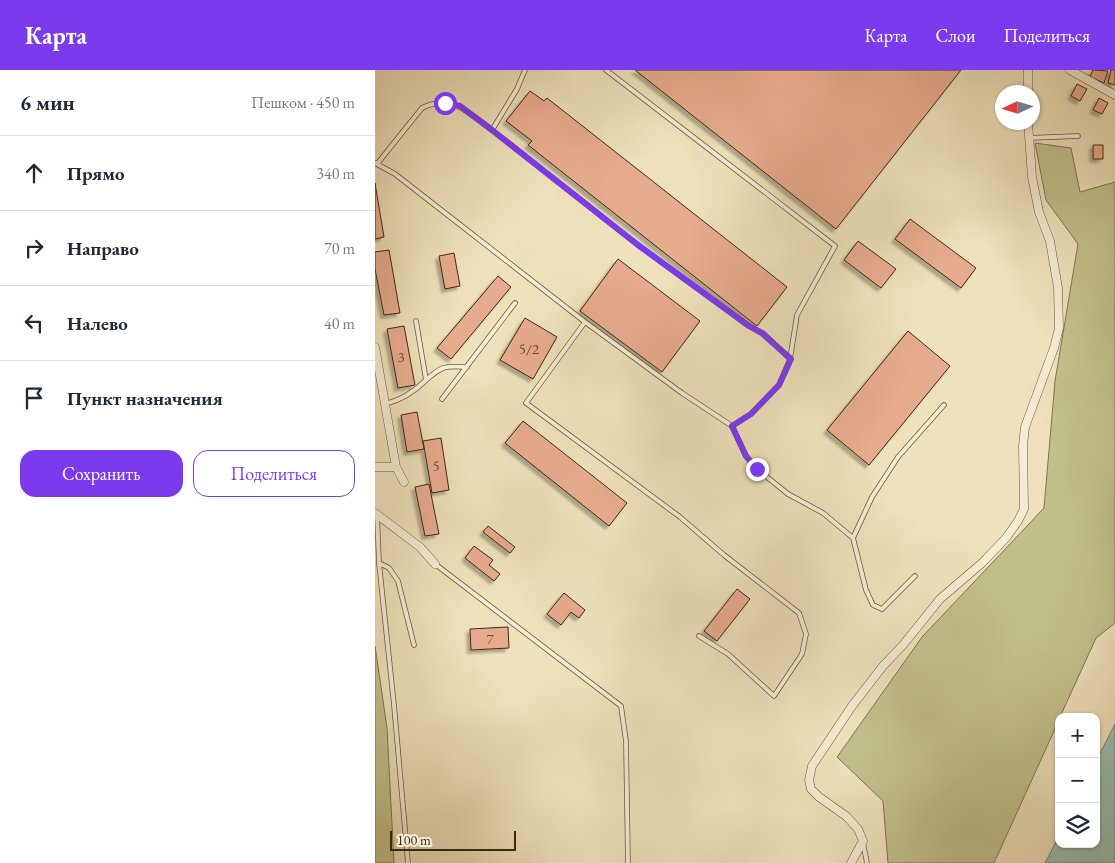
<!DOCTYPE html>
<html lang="ru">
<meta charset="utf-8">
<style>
body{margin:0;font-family:"EB Garamond",serif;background:#f6f6f7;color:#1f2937}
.controls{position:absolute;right:15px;bottom:15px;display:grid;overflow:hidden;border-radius:10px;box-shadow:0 1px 4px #0004}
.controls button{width:45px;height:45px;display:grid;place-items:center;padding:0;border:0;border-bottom:1px solid #e0e1e3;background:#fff;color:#1f2937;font:25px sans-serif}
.compass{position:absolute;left:620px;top:15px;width:45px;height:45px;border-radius:50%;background:#fff;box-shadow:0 1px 4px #0004;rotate:266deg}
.scale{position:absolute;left:15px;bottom:12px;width:126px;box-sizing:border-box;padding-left:5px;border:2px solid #402914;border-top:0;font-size:14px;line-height:18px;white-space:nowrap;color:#402914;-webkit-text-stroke:4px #f4ecd3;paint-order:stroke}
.stop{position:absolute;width:15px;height:15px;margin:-11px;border:4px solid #7c3aed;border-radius:50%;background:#fff}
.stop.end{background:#7c3aed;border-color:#fff;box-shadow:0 1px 5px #0008}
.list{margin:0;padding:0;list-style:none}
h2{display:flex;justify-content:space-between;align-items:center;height:65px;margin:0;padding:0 20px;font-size:21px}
h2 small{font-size:16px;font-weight:400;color:#747a83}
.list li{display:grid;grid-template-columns:32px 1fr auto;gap:15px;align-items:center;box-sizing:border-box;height:75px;padding:0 20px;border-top:1px solid #e0e1e3}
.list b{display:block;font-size:19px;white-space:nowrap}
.list em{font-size:16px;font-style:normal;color:#747a83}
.actions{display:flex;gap:10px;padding:15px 20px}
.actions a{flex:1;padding:11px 0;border:1px solid #7c3aed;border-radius:15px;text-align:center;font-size:18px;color:#7c3aed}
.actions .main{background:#7c3aed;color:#fff}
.icon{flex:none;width:28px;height:28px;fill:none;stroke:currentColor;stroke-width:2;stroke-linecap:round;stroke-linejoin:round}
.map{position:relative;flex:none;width:740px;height:793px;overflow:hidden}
header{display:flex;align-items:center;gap:30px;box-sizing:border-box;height:70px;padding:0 25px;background:#7c3aed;color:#fff}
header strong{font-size:24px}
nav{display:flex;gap:28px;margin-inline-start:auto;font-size:18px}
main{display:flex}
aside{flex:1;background:#fff}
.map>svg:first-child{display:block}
.green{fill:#c1c08b;stroke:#807450}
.water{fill:#99bdb3;stroke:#758273}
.building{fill:#e7ab8e;stroke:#402914;filter:url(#shadow)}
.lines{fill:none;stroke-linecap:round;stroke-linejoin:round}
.lane-casing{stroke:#6c573e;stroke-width:5.5}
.street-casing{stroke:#6c573e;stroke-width:9}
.lane{stroke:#f4ecd3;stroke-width:4}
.street{stroke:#f4ecd3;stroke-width:8}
.route{stroke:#7c3aed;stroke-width:6}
.labels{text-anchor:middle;stroke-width:5;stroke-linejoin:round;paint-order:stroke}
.number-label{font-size:15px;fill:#6a4a32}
</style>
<header>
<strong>Карта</strong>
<nav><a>Карта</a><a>Слои</a><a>Поделиться</a></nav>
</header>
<main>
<aside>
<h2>6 мин<small>Пешком · 450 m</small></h2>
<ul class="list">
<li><svg class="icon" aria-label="ahead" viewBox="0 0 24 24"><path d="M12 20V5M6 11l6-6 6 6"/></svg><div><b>Прямо</b></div><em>340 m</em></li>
<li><svg class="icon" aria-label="right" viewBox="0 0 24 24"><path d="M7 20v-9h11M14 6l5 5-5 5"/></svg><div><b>Направо</b></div><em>70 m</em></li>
<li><svg class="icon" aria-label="left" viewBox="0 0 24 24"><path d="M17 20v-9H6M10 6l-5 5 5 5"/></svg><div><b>Налево</b></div><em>40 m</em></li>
<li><svg class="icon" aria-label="arrive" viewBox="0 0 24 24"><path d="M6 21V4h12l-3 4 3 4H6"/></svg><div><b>Пункт назначения</b></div></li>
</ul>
<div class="actions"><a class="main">Сохранить</a><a>Поделиться</a></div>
</aside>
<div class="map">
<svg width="740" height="793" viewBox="0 0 740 793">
<defs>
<filter id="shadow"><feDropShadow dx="-3.5" dy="3.5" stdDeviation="1" flood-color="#0004"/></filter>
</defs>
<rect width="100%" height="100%" fill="#eee1bb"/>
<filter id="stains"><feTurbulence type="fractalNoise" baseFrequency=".004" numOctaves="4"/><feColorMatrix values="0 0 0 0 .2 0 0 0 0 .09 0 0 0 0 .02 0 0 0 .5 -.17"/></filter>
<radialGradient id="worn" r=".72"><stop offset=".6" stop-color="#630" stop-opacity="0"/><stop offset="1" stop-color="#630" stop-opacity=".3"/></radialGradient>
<path class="green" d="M660,73l36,5 9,44 35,-10v441l-19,15 -36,79h-1v3l-65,143h-106l-5,-62 -46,-44 85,-120 122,-129 11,-127 23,-137 -32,-44z
M0,576l12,82 7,135h-19z"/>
<path class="water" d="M740,654v139h-70l14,-27v8h37v-83z"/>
<path class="building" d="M260,0h326l-125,159z
M718,0l15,1 -4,12 -14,-6z
M736,0h4v15l-7,-2z
M702,14l10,5 -7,12 -9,-5z
M155,21l14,10 3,-3 240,189 -30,39 -229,-181 4,-4 -26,-20z
M724,28l9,5 -6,11 -9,-4z
M718,75h10v14h-10z
M0,113l9,54 -9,2z
M535,149l66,49 -15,20 -66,-49z
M483,171l38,28 -15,19 -37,-28z
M14,180l11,63 -16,2 -9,-46v-17z
M79,183l6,33 -15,3 -6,-33z
M243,189l82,62 -38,51 -82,-61z
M123,206l13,11 -60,72 -14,-11z
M150,248l32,19 -24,42 -33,-19z
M29,256l11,59 -17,3 -11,-59z
M533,261l42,35 -81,99 -42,-35z
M42,342l7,37 -17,3 -6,-37z
M148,351l104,82 -18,23 -104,-83z
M66,368l8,52 -17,3 -9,-52z
M54,414l10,50 -14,2 -10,-49z
M113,456l27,21 -5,6 -27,-21z
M99,476l19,14 -4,5 11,9 -6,7 -29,-23z
M362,519l13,10 -33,42 -13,-10z
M189,523l21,17 -6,8 -8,-6 -10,13 -14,-11z
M133,557l1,21 -38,2 -1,-21z"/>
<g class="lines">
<defs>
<path id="lane" d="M150,0l-8,19 -25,41 146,115 111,81 14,7 27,26
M653,68l50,-2
M0,93l20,11 190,148 -59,81 154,114 44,38 75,58 7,21 -4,20 -28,42 -46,-42 -29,-18
M2,94l45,-56c28,-15 49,6 70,22
M210,252l97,71 50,33 19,-12 28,-29 11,-26 7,-44 38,-69 -229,-176
M51,310c17,-15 19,-14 41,-13
M67,329l73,-96
M10,334c17,-4 29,-12 41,-24l-10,-59
M357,356l14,30 11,13 31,25 35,19 30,25 13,52 7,15 9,4 33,-33
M2,444l2,49 15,142 14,158
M478,468l19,-41 26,-40 46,-52
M4,493l10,5 9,13 16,64
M60,494l186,142 5,35 2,122
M488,773l4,20"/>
<path id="street" d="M695,0l45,25
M653,22v-22
M0,277l21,120 8,15
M0,397h21
M0,443l45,34 15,17
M476,793l12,-22 -5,-12 -12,-13 -27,-19 -8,-8 -2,-9 3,-14 40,-60 31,-40 20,-21 37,-46 42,-36 24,-25 12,-17 6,-12 -1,-63 2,-19 29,-79 5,-20 -1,-40 -8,-47 -11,-29 -7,-35 -4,-55"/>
</defs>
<use href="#lane" class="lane-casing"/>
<use href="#street" class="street-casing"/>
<use href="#lane" class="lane"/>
<use href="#street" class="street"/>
</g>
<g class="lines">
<path class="route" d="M70,33l15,3 32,24 146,115 111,81 14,8 28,25 -12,26 -28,29 -19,12 14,30 11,13"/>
</g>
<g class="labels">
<g class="number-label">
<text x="154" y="284">5/2</text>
<text x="26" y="292">3</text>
<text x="61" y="401">5</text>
<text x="115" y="574">7</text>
</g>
</g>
<rect width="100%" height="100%" filter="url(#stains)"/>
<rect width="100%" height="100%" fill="url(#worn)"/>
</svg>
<div class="controls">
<button>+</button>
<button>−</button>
<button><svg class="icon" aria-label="layers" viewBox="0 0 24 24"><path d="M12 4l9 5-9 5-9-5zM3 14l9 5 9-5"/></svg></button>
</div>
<svg class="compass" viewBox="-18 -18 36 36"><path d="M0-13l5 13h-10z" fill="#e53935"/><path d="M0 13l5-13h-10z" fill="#747a83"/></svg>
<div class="scale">100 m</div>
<div class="stop" style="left:70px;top:33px"></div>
<div class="stop end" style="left:382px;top:399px"></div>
</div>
</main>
